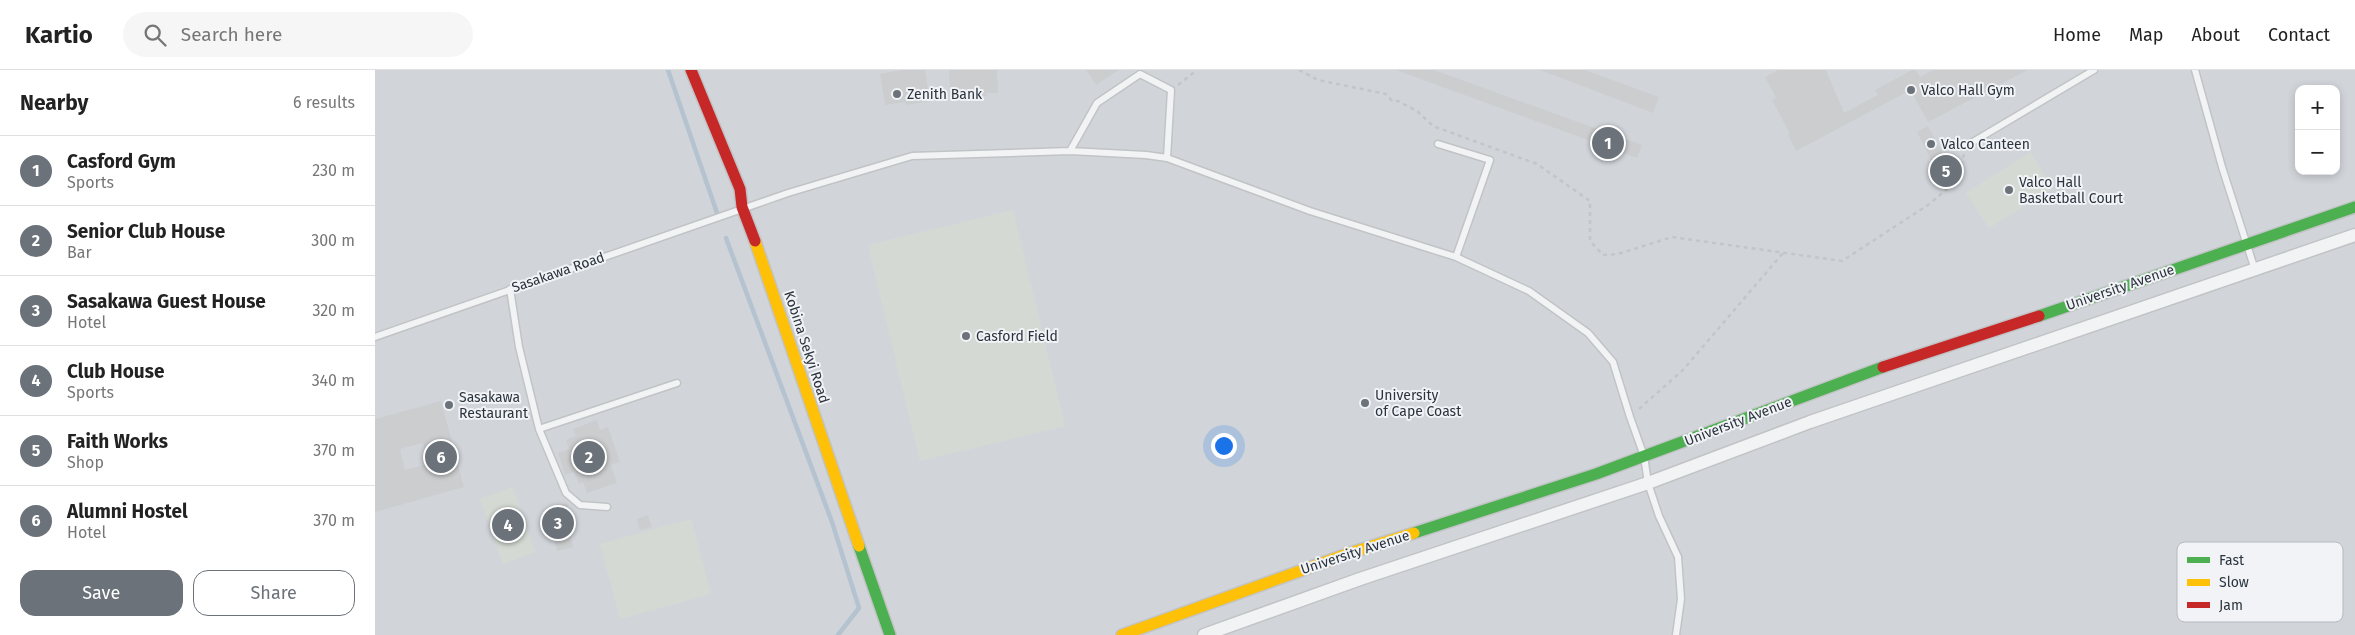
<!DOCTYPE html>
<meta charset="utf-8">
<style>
body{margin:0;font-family:"Fira Sans",sans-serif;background:#f6f6f6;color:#222}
.controls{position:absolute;right:15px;top:15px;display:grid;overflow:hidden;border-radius:10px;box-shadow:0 2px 8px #0003}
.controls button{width:45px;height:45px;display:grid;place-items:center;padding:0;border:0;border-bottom:1px solid #e0e0e0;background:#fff;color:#222;font:25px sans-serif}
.you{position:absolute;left:848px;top:375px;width:18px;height:18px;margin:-12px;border:4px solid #fff;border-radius:50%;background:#1a73e8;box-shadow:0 0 0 8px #1a73e833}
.badge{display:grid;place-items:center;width:32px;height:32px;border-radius:50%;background:#6b7279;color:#fff;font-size:16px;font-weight:700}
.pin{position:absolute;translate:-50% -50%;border:2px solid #fff;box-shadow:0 1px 5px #0006}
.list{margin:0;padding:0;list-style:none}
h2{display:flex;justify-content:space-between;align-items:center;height:65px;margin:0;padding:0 20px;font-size:21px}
h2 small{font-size:16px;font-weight:400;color:#767676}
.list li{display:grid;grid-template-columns:32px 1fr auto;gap:15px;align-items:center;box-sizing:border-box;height:70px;padding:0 20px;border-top:1px solid #e0e0e0}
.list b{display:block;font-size:19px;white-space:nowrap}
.list p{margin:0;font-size:16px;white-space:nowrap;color:#767676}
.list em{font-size:16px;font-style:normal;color:#767676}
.actions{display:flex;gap:10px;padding:15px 20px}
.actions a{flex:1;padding:11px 0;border:1px solid #6b7279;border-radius:15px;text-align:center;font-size:18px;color:#6b7279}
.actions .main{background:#6b7279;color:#fff}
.icon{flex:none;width:28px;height:28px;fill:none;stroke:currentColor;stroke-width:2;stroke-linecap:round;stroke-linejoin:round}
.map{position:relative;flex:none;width:1980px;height:565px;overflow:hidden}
header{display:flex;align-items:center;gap:30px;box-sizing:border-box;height:70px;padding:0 25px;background:#fff;border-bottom:1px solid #e0e0e0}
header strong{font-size:24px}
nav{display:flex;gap:28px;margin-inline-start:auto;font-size:18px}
.search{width:350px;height:45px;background:#f6f6f6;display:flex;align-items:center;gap:12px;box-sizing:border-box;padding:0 18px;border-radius:28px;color:#767676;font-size:19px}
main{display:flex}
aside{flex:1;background:#fff}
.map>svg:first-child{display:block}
.built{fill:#d1d5da;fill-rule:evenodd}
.green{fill:#d4dad3}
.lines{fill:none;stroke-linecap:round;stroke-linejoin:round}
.stream{stroke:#b4c3cf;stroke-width:4.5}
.building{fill:#cbcdcf;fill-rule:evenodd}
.lane-casing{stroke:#c1c3c5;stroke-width:9}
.street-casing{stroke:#c1c3c5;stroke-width:15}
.fast-casing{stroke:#c1c3c5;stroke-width:14}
.slow-casing{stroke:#c1c3c5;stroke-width:14}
.jam-casing{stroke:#c1c3c5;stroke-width:14}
.path{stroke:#c3c5c7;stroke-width:2.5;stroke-dasharray:4 4;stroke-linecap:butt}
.lane{stroke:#f2f3f4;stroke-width:6}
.street{stroke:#f2f3f4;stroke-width:12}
.fast{stroke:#4caf50;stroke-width:11}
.slow{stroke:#ffc107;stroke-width:11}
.jam{stroke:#c62828;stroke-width:11}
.poi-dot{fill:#6b7279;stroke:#f1f3f6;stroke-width:2}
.labels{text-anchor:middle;stroke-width:4;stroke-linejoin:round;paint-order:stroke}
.poi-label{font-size:14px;fill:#2b343e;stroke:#f1f3f6;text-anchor:start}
.street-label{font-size:14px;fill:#2b343e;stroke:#f1f3f6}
.key{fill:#f1f3f6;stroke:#b6babf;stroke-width:1}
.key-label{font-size:14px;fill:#2b343e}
</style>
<header>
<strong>Kartio</strong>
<div class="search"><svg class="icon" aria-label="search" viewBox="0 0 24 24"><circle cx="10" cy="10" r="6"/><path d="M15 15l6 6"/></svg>Search here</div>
<nav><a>Home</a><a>Map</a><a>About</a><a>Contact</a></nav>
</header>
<main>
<aside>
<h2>Nearby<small>6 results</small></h2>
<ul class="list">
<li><span class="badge">1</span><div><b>Casford Gym</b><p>Sports</p></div><em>230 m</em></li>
<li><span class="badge">2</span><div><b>Senior Club House</b><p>Bar</p></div><em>300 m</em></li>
<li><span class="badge">3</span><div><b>Sasakawa Guest House</b><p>Hotel</p></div><em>320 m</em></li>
<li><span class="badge">4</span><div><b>Club House</b><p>Sports</p></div><em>340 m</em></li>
<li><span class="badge">5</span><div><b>Faith Works</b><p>Shop</p></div><em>370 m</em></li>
<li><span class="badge">6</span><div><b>Alumni Hostel</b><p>Hotel</p></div><em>370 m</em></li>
</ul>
<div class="actions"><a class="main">Save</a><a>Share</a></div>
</aside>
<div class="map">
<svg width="1980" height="565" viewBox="0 0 1980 565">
<rect width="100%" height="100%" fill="#e2e5e7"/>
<path class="built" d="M0,0h1980v565h-1980zM1924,19h37v82h-37z"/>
<path class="green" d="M1655,82l23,36 -64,40 -23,-35z
M638,140l52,216 -145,35 -52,-216z
M138,417l22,65 -32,12 -23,-65z
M316,449l20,75 -91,25 -20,-75z"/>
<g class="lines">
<path class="stream" d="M293,0l49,143
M351,168l106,284 27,86 -21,27"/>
</g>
<path class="building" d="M527,0h23l5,31 -24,4 -1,-3 -20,3 -5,-31z
M574,0h48l1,23h-11v3l-37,-1z
M711,0h33l-23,15z
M1021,0h38l208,75 -5,13z
M1165,0h45l74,27 -6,16z
M1403,0h48l18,43 34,-18 -3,-5 37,-20h4l4,7 13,-7h95l-100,52 -15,-27 -3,2 -3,-5 -111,59 -8,-16 2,-1 -18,-34 4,-2 -11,-21z
M1553,56l17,32 -12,6 -16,-32z
M66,331l23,86 -89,25v-93zM48,373l5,21 -23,6 -5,-21z
M222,350l3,10 8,-3 12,35 -9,3 6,18 -30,10 -4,-11 -4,2 -5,-12 -9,3 -7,-22 11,-4 -3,-9 10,-4 -3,-7z
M192,433l5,18 -5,1 6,25 -16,4 -11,-43z
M273,445l4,12 -12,3 -3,-11z"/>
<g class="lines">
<defs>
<path id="lane" d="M1820,0l27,97 33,103
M1063,74l52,16 -34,97
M1591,76l128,-76
M695,81l27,-48 43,-29 31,16 -4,68
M135,219l9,58 20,82 138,-46
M0,267l413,-144 124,-37 158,-5 76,4 21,3 143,53 146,46 73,34 59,42 25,29 17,55 14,39 4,27 11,33 19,41 3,42 -5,36
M164,359l27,64 14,12 27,2"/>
<path id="street" d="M829,565l156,-56 288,-96 162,-61 545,-187"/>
<path id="fast" d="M1664,246l316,-109
M1039,463l182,-59 287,-107
M484,476l31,89"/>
<path id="slow" d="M380,171l104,305
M747,565l228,-82 64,-20"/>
<path id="jam" d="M316,0l49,119 2,18 13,34
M1508,297l156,-51"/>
</defs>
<use href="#lane" class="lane-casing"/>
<use href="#street" class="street-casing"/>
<use href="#fast" class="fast-casing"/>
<use href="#slow" class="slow-casing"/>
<use href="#jam" class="jam-casing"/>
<path class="path" d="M924,0l19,10 68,14 6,7h6l19,10 16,15 104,38 53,37v40l13,14 15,-1 54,-17 170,24 86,-56 30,-25 6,-26
M803,15l19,-15
M1264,339l44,-39 100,-117"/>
<use href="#lane" class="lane"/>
<use href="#street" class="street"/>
<use href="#fast" class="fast"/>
<use href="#slow" class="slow"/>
<use href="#jam" class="jam"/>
</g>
<g class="poi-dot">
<circle cx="1536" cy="20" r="5"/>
<circle cx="522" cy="24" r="5"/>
<circle cx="1556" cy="74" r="5"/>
<circle cx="1634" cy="120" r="5"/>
<circle cx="591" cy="266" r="5"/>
<circle cx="990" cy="333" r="5"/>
<circle cx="74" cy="335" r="5"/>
</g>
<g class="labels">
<g class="poi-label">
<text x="1546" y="25">Valco Hall Gym</text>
<text x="532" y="29">Zenith Bank</text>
<text x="1566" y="79">Valco Canteen</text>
<text x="1644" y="117">Valco Hall<tspan x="1644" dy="16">Basketball Court</tspan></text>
<text x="601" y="271">Casford Field</text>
<text x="1000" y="330">University<tspan x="1000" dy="16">of Cape Coast</tspan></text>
<text x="84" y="332">Sasakawa<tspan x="84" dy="16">Restaurant</tspan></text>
</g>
<g class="street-label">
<text transform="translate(183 202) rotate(-19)" y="5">Sasakawa Road</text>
<text transform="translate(1745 217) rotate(-19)" y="5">University Avenue</text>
<text transform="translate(432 277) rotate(72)" y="5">Kobina Sekyi Road</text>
<text transform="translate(1363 351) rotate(-21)" y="5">University Avenue</text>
<text transform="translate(980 482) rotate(-18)" y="5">University Avenue</text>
</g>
</g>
<rect x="1802" y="472" width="166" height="80" rx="8" class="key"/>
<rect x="1812" y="487" width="23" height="6" fill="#4caf50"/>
<rect x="1812" y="509" width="23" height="7" fill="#ffc107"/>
<rect x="1812" y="532" width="23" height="6" fill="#c62828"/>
<g class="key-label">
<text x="1844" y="495">Fast</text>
<text x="1844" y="517">Slow</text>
<text x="1844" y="540">Jam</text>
</g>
</svg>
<div class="controls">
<button>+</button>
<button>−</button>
</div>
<div class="you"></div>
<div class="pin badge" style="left:1233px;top:73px">1</div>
<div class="pin badge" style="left:214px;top:387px">2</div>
<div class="pin badge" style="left:183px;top:453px">3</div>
<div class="pin badge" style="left:133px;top:455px">4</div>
<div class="pin badge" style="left:1571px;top:101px">5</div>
<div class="pin badge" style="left:66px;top:387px">6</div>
</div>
</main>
